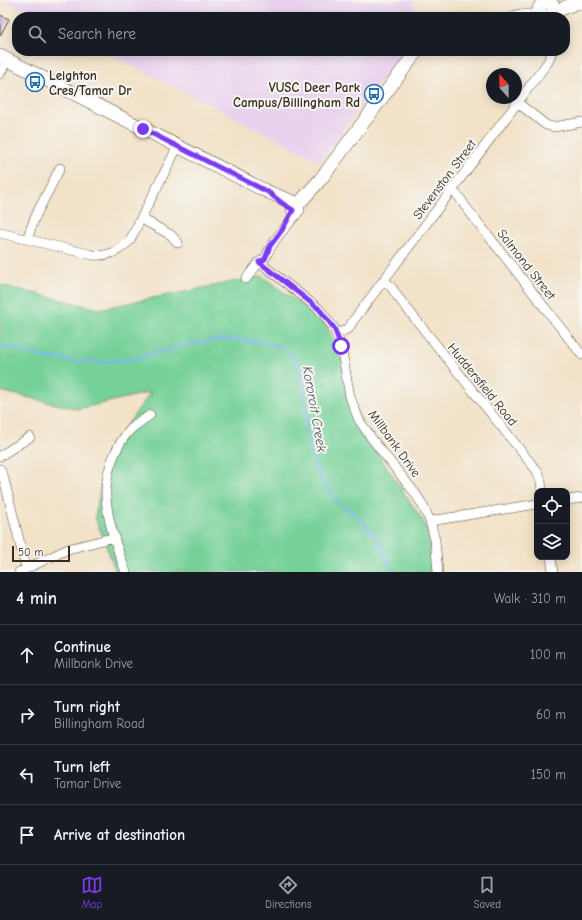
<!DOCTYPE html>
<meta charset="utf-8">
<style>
body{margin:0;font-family:"Comic Neue",sans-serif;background:#20242c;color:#f1f3f6}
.controls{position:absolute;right:12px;bottom:12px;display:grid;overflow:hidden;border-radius:8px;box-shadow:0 2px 10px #0003}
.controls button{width:36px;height:36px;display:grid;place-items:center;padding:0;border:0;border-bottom:1px solid #363941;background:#171b24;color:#f1f3f6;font:20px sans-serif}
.compass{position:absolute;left:486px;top:68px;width:36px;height:36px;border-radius:50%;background:#171b24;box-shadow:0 2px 10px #0003;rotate:339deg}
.scale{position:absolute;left:12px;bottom:10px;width:58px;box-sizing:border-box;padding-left:4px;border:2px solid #3b2a1e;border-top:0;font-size:11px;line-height:14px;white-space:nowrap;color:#3b2a1e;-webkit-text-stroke:3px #f6f6f2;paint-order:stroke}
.stop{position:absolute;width:12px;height:12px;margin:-9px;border:3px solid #7c3aed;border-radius:50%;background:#fff}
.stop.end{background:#7c3aed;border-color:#fff;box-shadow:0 1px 4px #0008}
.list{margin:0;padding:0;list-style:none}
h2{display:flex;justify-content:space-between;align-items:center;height:52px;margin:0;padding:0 16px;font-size:17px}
h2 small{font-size:13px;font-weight:400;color:#9ea1a6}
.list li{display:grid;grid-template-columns:26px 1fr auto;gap:12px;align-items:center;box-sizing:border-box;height:60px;padding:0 16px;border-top:1px solid #363941}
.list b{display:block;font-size:15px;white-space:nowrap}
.list p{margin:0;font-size:13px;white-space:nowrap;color:#9ea1a6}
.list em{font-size:13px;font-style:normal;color:#9ea1a6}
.icon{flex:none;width:22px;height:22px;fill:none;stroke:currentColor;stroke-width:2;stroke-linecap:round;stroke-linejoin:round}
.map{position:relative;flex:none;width:582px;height:572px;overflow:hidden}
.search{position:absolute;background:#171b24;box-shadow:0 2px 10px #0003;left:12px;right:12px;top:12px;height:44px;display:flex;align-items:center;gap:10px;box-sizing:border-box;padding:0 14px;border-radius:16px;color:#9ea1a6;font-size:15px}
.sheet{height:292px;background:#171b24}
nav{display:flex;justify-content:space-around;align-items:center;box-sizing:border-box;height:56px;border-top:1px solid #363941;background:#171b24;font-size:11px;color:#9ea1a6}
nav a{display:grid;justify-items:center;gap:2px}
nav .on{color:#7c3aed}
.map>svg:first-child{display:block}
.built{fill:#e9d2ed}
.green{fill:#76d198;stroke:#587e5b}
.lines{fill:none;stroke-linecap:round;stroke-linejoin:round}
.stream{stroke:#80b4ee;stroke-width:2.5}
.building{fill:#bfaadf}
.street-casing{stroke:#564638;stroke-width:10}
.secondary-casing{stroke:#564638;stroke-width:14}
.street{stroke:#fff;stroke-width:9}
.secondary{stroke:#fff;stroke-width:13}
.route{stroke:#7c3aed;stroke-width:5}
.labels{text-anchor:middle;stroke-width:4;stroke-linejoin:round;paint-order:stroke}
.poi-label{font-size:13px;font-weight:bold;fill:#3b2a1e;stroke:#f6f6f2;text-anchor:start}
.street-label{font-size:13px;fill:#3b2a1e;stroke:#f6f6f2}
.water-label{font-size:14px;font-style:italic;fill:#50535c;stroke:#f6f6f2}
</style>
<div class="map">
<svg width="582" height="572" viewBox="0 0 582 572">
<rect width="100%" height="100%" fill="#f6f6f2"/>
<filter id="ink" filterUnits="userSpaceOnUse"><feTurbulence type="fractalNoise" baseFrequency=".025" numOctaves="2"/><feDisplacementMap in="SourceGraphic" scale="8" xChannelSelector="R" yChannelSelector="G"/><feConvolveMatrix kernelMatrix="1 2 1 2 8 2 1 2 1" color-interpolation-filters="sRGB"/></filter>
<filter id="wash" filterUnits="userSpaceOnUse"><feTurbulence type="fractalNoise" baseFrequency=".012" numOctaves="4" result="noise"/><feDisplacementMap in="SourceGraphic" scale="16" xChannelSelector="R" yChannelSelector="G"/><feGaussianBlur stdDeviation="0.9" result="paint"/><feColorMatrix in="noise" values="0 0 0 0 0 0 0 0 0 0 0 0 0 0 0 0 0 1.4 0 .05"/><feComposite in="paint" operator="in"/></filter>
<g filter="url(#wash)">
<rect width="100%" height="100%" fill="#f2e2c8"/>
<path class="built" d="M4,0h409l4,17h-380z
M104,51h299l-83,110z"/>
<path class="green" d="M262,276l63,47 14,28 24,81 62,92 5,16 2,32h-316l-21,-55 11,-63 45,-62 -73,17 -78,-18v-106l99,24z"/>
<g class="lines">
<path class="stream" d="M0,345l39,11 34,5 31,1 30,-3 60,-16 31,-4 39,3 21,7 10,9 6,17 4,26 2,36 9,31 8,16 13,16 23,19 17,19 16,34"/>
</g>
<g id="blocks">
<path class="building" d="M0,15l9,4 -9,17z"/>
</g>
</g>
<g filter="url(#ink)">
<use href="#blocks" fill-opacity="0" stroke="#564638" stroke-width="1"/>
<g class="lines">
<defs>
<path id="street" d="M0,74l7,-14
M518,103l28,22 8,2 28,-5
M452,190l8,8 5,8 117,149
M142,219l29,16 7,8
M0,233l93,22c16,2 27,-4 37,-15l48,-94
M27,239l9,-24 24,-47
M259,262l60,47 15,19 7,18 9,51 9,23 13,19 43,54 7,11 8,17 5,19 3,32
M246,279l13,-17 6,-3c8,-21 22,-32 35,-49
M384,280l8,8 5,8 140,175 4,10 1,10
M337,334l12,-6 4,-7 195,-259 4,-11
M0,456l30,-19
M0,469l4,10 22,89
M567,500l15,-2
M430,521l107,-17
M551,557l2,15
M19,572l49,-23 47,-12
M126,572c-9,-23 -21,-59 -20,-83 1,-20 10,-44 24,-59 6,-6 13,-10 20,-15"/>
<path id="secondary" d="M554,12l19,-8 9,-2
M515,17l5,-1h22
M546,17l-5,-3 -2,-5 2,-4 5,-3 6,2 2,3 -1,7 -5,3
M0,56l268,136 30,12
M293,210l27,-30 97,-129"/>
</defs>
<use href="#street" class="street-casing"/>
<use href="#secondary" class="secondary-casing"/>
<use href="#street" class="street"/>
<use href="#secondary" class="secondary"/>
</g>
</g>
<g class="lines" filter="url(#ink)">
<path class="route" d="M143,129l125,63 14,11 11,7 -11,20 -12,16 -5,13 -6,3 60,47 15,19 7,18"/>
</g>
<defs>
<symbol id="bus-ring" viewBox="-11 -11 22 22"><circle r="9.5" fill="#f6f6f2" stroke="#1f6fb2" stroke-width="1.5"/><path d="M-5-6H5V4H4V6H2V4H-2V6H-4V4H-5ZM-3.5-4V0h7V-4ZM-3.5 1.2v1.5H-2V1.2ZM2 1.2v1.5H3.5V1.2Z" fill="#1f6fb2"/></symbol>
</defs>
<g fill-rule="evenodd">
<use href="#bus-ring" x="24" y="71" width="22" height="22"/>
<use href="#bus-ring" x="363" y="83" width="22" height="22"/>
</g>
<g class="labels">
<g class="poi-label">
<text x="49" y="80">Leighton<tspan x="49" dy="15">Cres/Tamar Dr</tspan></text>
<text x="360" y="92" text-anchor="end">VUSC Deer Park<tspan x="360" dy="15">Campus/Billingham Rd</tspan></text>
</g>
<g class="street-label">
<text transform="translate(444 179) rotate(-53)" y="5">Stevenston Street</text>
<text transform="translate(527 264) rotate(52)" y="5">Salmond Street</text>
<text transform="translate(483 384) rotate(51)" y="5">Huddersfield Road</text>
<text transform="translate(395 443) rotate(54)" y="5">Millbank Drive</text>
</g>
<g class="water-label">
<text transform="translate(315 409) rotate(80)" y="5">Kororoit Creek</text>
</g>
</g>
</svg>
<div class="controls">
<button><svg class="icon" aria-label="locate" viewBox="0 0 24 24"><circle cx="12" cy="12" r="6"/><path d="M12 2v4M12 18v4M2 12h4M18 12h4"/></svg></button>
<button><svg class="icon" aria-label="layers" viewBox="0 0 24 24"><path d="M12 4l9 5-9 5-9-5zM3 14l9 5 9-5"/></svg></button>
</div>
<svg class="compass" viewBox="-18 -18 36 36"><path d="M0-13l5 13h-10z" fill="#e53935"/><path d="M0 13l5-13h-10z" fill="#9ea1a6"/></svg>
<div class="scale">50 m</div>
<div class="stop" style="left:341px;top:346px"></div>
<div class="stop end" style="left:143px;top:129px"></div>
<div class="search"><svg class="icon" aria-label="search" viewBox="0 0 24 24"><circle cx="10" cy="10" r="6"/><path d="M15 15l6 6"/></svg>Search here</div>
</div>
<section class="sheet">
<h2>4 min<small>Walk · 310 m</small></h2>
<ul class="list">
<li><svg class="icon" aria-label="ahead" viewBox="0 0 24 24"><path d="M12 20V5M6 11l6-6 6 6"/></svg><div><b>Continue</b><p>Millbank Drive</p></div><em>100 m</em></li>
<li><svg class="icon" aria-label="right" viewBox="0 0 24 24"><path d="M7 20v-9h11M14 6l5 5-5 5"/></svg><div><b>Turn right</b><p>Billingham Road</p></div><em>60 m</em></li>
<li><svg class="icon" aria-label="left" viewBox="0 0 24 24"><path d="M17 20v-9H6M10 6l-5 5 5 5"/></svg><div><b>Turn left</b><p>Tamar Drive</p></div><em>150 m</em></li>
<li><svg class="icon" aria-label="arrive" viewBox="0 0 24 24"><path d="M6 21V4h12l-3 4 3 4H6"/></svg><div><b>Arrive at destination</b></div></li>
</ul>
</section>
<nav>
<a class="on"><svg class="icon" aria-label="map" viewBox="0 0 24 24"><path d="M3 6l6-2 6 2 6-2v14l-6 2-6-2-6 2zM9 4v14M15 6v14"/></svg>Map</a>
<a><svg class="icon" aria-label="directions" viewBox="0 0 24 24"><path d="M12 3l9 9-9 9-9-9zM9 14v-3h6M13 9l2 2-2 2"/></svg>Directions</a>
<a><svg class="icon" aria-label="saved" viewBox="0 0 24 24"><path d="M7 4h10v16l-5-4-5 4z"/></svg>Saved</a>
</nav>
